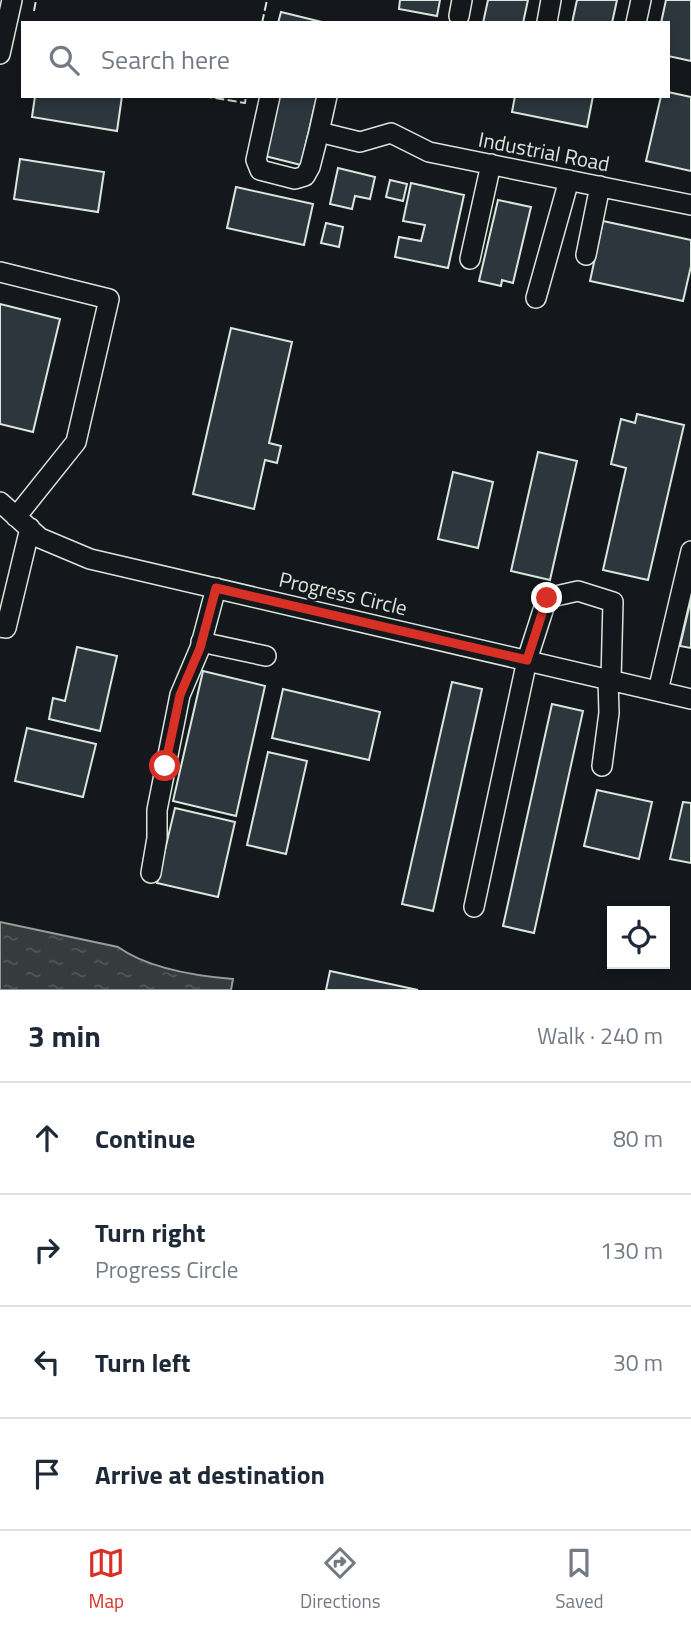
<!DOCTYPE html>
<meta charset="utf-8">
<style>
body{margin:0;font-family:"Titillium Web",sans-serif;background:#f6f6f7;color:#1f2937}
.controls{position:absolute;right:21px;bottom:21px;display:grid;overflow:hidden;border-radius:0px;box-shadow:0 4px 10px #0003}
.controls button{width:63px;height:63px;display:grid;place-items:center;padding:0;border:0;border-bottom:2px solid #e0e1e3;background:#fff;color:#1f2937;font:35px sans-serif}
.stop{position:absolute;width:21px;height:21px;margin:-16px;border:5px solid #d93025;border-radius:50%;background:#fff}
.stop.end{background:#d93025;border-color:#fff;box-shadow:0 2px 7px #0008}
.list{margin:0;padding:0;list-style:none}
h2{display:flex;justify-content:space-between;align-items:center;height:91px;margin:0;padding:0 28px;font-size:30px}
h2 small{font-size:23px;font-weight:400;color:#747a83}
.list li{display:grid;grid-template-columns:46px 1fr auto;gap:21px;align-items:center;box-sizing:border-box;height:112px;padding:0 28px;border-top:2px solid #e0e1e3}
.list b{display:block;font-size:26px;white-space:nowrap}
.list p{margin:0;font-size:23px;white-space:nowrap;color:#747a83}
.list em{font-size:23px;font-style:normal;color:#747a83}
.icon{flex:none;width:38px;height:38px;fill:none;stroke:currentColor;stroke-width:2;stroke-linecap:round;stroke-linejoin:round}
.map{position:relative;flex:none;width:691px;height:990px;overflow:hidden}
.search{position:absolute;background:#fff;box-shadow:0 4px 10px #0003;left:21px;right:21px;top:21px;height:77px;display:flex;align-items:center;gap:18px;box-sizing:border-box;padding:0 24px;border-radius:0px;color:#747a83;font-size:26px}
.sheet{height:539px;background:#fff}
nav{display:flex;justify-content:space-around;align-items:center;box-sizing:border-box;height:98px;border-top:2px solid #e0e1e3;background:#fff;font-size:19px;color:#747a83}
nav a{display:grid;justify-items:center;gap:4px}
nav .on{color:#d93025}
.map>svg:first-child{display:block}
.water{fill:url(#water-ripples);stroke:#939e99;stroke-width:2}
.building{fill:#2c363c;stroke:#d8e6dc;stroke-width:2}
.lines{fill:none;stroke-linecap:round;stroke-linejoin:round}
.minor-casing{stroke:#d8e6dc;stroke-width:22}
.minor{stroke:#14181c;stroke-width:19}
.fence{stroke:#d8e6dc;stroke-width:2;stroke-dasharray:9 3.5;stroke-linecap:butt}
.route{stroke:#d93025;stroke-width:9}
.labels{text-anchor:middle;stroke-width:5;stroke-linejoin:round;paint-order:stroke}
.street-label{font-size:21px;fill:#d8e6dc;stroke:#14181c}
</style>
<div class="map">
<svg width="691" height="990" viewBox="0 0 691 990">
<defs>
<pattern id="water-ripples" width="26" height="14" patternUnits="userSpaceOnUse" patternTransform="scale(1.75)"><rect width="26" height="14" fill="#363b3e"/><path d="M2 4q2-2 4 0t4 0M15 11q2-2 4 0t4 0" fill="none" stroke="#525759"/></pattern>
</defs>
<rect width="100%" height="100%" fill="#14181c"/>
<path class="water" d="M0,922l118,25c31,22 78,29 115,32l-2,11h-231z"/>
<path class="building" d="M400,0h40l-3,16 -38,-7z
M488,0h40l-5,23h-40z
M577,0h40l-5,23h-40z
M666,0h25v61l-23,-5v-33h-7z
M281,12l45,11h-48z
M668,92l23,5v74l-45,-10 15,-65h7z
M35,96h87l-5,35 -85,-14z
M279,96h38l-16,69 -36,-9z
M515,96h78l-6,31 -75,-15z
M20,159l84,13 -6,40 -84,-13z
M338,168l37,9 -5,22 -15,-3 -3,13 -22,-5z
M390,180l17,4 -4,17 -17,-4z
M411,183l53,12 -16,73 -53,-11 4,-20 22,4 4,-16 -22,-4z
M236,187l77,17 -9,41 -77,-17z
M498,200l33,7 -18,76 -11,-3 -1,6 -22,-5z
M603,221l88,19v26l-8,35 -93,-20z
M326,223l17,4 -4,20 -18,-4z
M0,304l60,15 -27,113 -33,-8z
M231,328l61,14 -23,101 12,3 -4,17 -12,-3 -11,49 -61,-15z
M637,414l47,11 -36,155 -45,-10 23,-102 -15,-4 10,-45 14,4z
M538,452l39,9 -27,119 -39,-9z
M453,472l40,10 -15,66 -40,-9z
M691,599v49l-11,-2z
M77,647l40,9 -17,75 -51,-12 4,-21 12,3z
M203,671l62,15 -29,130 -63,-15z
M452,682l30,7 -49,222 -31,-7z
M283,689l97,23 -11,48 -97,-22z
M552,704l31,7 -49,222 -31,-7z
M27,728l69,16 -13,53 -68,-16z
M268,752l39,9 -21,93 -39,-9z
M597,790l55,12 -13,57 -55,-13z
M683,802l8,1v60l-21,-4z
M175,808l60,14 -17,75 -61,-14z
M330,971l88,19h-92z"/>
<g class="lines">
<defs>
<path id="minor" d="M459,16l3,-16
M547,22l4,-22
M636,23l5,-23
M0,54l12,-54
M270,96l-14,64 4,10 35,9 10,-3 5,-9 9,-35
M327,96l-8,36 41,10 31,-9 38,19 262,53
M586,255l14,-69
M470,259l21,-95
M0,272l109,27 -33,143 -60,75
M536,298l33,-118
M0,502l40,36 50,21 601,140
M0,627l6,1 24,-100
M201,642l65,14
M658,691l33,-140
M602,766l7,-53 -1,-34
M151,873l6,-35v-28l23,-115 20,-47 16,-60
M474,907l53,-247 20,-62 31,-7 35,11 -2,78"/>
</defs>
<use href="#minor" class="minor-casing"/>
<use href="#minor" class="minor"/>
<path class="fence" d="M34,11l2,-11
M262,23l5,-23
M23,58v9
M203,96l42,7 1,-7"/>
</g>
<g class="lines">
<path class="route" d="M165,766l15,-71 20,-47 16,-60 311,72 20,-62"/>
</g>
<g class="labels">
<g class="street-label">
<text transform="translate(544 152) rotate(11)" y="7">Industrial Road</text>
<text transform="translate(343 594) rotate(13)" y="7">Progress Circle</text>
</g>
</g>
</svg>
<div class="controls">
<button><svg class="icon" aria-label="locate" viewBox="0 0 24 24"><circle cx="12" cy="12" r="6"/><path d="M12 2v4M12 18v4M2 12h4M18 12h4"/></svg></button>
</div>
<div class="stop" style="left:165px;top:766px"></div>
<div class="stop end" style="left:547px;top:598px"></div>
<div class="search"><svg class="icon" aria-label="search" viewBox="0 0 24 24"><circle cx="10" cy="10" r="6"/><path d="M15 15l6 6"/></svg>Search here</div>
</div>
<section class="sheet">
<h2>3 min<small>Walk · 240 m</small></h2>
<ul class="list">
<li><svg class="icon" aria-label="ahead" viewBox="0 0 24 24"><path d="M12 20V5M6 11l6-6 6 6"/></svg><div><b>Continue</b></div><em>80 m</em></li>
<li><svg class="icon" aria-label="right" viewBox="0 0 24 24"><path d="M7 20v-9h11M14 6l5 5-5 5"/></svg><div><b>Turn right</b><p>Progress Circle</p></div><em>130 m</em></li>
<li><svg class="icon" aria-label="left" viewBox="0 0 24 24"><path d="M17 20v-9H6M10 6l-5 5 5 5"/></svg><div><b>Turn left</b></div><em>30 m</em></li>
<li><svg class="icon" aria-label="arrive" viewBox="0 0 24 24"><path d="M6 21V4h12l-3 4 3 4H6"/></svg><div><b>Arrive at destination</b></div></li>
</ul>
</section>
<nav>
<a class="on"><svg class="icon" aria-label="map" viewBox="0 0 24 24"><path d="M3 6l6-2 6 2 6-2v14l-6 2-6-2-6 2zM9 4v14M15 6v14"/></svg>Map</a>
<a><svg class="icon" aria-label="directions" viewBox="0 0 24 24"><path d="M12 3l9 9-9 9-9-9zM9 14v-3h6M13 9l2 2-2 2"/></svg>Directions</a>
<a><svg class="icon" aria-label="saved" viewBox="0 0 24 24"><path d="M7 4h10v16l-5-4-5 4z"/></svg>Saved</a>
</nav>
